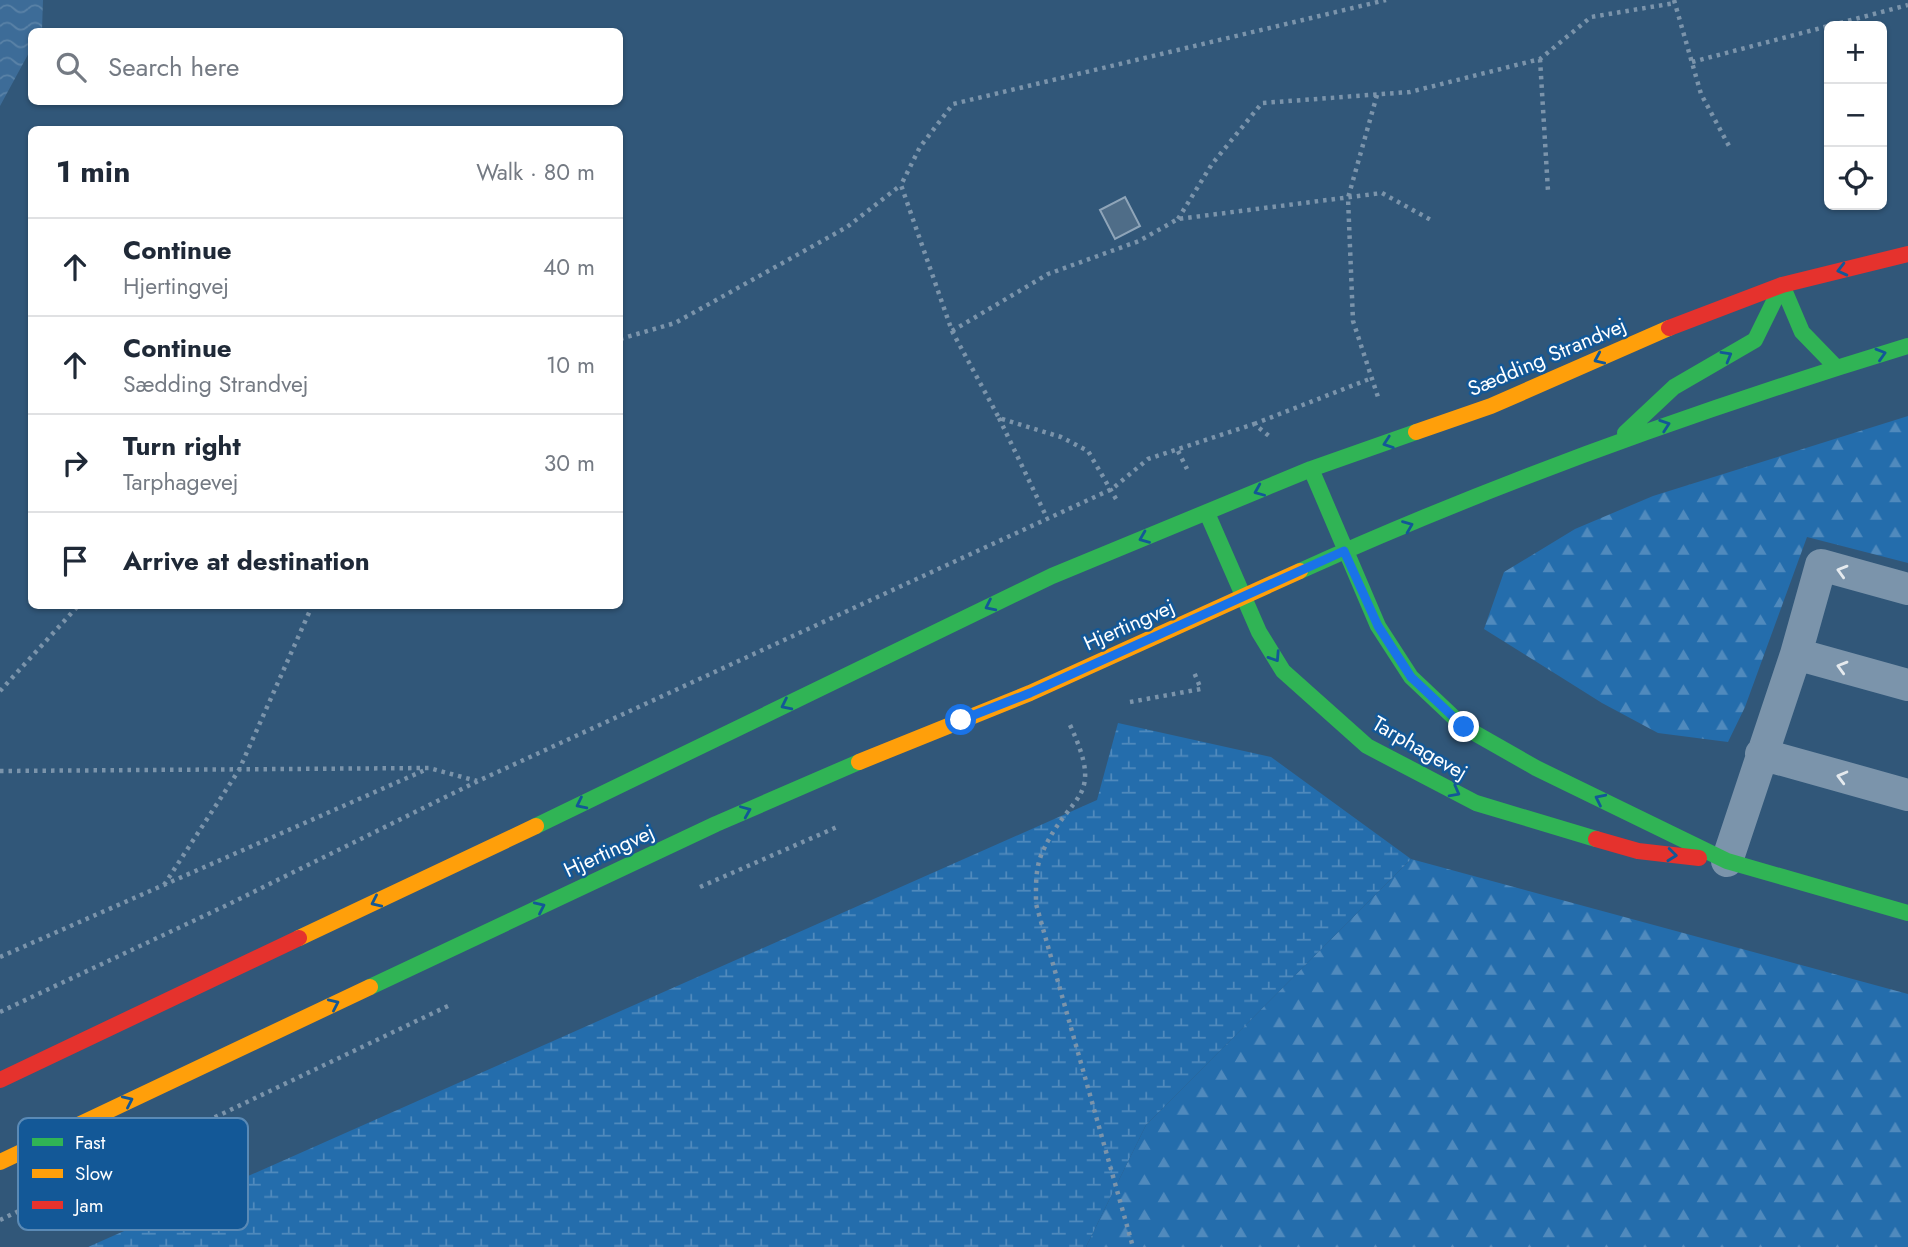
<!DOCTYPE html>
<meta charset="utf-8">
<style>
body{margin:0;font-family:Jost,sans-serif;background:#f2f2f3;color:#1f2937}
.controls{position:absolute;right:21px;top:21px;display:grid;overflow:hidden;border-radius:10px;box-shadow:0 2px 5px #0004}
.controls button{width:63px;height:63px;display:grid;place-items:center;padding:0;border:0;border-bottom:2px solid #e0e1e3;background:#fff;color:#1f2937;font:35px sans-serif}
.stop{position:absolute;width:21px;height:21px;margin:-16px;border:5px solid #1a73e8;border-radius:50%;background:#fff}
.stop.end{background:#1a73e8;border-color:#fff;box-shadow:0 2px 7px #0008}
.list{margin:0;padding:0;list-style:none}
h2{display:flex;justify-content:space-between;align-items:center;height:91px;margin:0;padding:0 28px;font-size:30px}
h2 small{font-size:23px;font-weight:400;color:#747a83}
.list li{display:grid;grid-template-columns:46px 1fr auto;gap:21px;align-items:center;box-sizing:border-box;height:98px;padding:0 28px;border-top:2px solid #e0e1e3}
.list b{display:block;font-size:26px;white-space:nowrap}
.list p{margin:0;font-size:23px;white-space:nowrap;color:#747a83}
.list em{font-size:23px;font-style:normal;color:#747a83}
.icon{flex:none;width:38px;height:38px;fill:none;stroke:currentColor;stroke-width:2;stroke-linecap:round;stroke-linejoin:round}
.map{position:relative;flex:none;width:1908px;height:1247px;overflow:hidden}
.search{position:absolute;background:#fff;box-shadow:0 2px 5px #0004;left:28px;top:28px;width:595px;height:77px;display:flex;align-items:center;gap:18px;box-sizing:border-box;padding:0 24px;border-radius:10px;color:#747a83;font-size:26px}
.panel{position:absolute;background:#fff;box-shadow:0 2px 5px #0004;left:28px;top:126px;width:595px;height:483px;border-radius:10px}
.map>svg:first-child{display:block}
.forest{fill:url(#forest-firs)}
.wetland{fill:url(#wetland-marsh)}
.water{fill:url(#water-waves)}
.building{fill:#4f6d88;stroke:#8fa5b9;stroke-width:2}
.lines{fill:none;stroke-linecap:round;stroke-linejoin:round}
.path{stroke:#7b94ab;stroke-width:4.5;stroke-dasharray:3.5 5;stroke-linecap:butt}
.lane{stroke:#7b94ab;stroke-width:32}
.fast{stroke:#30b455;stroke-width:16}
.slow{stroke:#ff9f0a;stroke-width:16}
.jam{stroke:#e5322d;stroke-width:16}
.oneway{stroke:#135897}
.oneway2{stroke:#e5eaee}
.route{stroke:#1a73e8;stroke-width:9}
.labels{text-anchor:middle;stroke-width:5;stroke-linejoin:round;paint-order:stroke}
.street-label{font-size:21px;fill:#fff;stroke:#135897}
.key{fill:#135897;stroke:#5a8ab6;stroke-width:2}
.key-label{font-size:19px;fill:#fff}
</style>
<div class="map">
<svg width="1908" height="1247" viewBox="0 0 1908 1247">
<defs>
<pattern id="forest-firs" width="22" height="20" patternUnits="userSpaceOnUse" patternTransform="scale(1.75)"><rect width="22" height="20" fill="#246dac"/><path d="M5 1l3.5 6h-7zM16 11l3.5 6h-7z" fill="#508abd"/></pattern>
<pattern id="wetland-marsh" width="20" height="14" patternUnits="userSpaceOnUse" patternTransform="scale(1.75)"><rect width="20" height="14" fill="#246dac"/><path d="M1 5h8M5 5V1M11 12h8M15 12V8" fill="none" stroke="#508abd"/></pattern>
<pattern id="water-waves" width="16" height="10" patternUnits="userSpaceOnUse" patternTransform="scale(1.75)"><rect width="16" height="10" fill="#3d6c98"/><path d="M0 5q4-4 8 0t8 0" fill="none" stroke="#5a82a7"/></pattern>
</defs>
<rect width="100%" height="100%" fill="#315779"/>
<path class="forest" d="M1908,416v147l-101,-26 -62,170 -17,35 -70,-9 -56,-30 -118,-74 20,-57 71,-43 78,-33z
M1411,859l497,135v253h-822l60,-122z"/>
<path class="wetland" d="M1118,723l153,34 140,102 -265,266 -60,122h-998l1009,-447z"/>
<path class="water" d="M0,0h43l-1,30 -10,2 -1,17 -31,57z"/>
<path class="building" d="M1125,197l15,29 -25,13 -15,-29z"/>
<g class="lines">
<path class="path" d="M1674,0l27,94 28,52
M1540,59l8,132
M1692,62l216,-57
M1377,95l-29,103 5,123 25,76
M1178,219l34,-55 50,-61 148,-11 130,-33 51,-42 84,-14
M952,331l96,-57 91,-33 39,-22 204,-26 49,27
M620,339l55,-16 172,-96 54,-42
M999,418l48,100
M1254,424l118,-46
M1178,451l9,18
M1116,499l-28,-48 -27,-14 -62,-19 -47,-87 -51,-146 19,-38 33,-43 433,-104
M0,691l78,-85
M1130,702l71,-13 -8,-19
M1070,725c36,77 0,66 -27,126 -8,16 -7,35 -7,53l97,343
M0,771l429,-3 48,13
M164,885l75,-115 73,-164
M700,887l137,-60
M0,957l425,-187
M0,1012l225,-106 253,-125 634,-292 36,-30 106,-35 15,12
M0,1220l452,-216"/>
<path class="lane" d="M1796,654l25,-89 87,24
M1761,754l147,41
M1727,861l69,-207 112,31"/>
<path class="fast" d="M1782,285l20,47 34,35
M1625,433l49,-46 81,-47 27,-55
M1311,469l67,157 33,51 53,50 72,41 191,93 181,52
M1207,513l52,119 24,39 84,75 109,57 120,36
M1300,571c197,-89 401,-162 608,-225
M536,826l516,-250 259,-107 105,-37
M370,987l346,-163 143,-62"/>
<path class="slow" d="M1416,432l75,-26 178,-78
M859,762l171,-69 270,-122
M299,938l237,-112
M0,1162l370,-175"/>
<path class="jam" d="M1669,328l113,-43 126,-31
M1596,839l42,12 61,7
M0,1080l299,-142"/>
</g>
<defs><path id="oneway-chevron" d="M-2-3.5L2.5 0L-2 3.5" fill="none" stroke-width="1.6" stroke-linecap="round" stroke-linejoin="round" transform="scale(1.75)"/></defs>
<g class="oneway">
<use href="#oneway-chevron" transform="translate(1842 270) rotate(166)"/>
<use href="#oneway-chevron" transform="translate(1881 354) rotate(-17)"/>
<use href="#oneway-chevron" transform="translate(1727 356) rotate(-30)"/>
<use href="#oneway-chevron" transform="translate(1599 359) rotate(156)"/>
<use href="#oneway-chevron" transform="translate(1665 425) rotate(-19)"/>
<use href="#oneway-chevron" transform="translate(1388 443) rotate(161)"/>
<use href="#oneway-chevron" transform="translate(1259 491) rotate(157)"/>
<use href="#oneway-chevron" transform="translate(1408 526) rotate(-22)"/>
<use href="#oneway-chevron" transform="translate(1144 538) rotate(158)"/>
<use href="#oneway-chevron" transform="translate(990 606) rotate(154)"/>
<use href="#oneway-chevron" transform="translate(1275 657) rotate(57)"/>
<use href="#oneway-chevron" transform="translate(786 705) rotate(154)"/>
<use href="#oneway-chevron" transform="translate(1455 792) rotate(28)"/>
<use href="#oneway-chevron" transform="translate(1600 799) rotate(-154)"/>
<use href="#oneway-chevron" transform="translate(581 804) rotate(154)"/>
<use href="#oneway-chevron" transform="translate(746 811) rotate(-23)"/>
<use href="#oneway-chevron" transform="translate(1672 855) rotate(6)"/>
<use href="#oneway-chevron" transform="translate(376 902) rotate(155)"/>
<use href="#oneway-chevron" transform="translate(540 907) rotate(-25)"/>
<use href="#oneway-chevron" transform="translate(334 1004) rotate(-25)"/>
<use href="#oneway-chevron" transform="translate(128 1101) rotate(-25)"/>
</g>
<g class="oneway2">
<use href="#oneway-chevron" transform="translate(1842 571) rotate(-164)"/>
<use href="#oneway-chevron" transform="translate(1842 667) rotate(-164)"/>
<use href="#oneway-chevron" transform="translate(1842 777) rotate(-165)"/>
</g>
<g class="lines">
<path class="route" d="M961,720l69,-27 314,-142 34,75 33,51 53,50"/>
</g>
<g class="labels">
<g class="street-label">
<text transform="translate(1547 357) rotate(-23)" y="7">Sædding Strandvej</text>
<text transform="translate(1129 625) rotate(-24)" y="7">Hjertingvej</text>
<text transform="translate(1420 748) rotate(30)" y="7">Tarphagevej</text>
<text transform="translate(609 851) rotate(-25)" y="7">Hjertingvej</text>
</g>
</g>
<rect x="18" y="1118" width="230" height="112" rx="10" class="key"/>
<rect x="32" y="1138" width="31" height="8" fill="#30b455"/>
<rect x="32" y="1169" width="31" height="9" fill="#ff9f0a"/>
<rect x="32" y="1201" width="31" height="8" fill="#e5322d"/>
<g class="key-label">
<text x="75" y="1149">Fast</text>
<text x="75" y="1180">Slow</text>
<text x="75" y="1212">Jam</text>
</g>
</svg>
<div class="controls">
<button>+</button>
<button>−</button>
<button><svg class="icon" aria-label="locate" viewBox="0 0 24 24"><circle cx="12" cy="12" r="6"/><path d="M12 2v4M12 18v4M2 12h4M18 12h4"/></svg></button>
</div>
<div class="stop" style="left:961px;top:720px"></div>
<div class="stop end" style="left:1464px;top:727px"></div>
<div class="search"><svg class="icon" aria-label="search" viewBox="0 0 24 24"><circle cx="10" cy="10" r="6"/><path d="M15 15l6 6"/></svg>Search here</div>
<section class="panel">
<h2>1 min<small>Walk · 80 m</small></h2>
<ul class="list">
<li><svg class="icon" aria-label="ahead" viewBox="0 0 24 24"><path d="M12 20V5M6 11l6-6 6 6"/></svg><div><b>Continue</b><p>Hjertingvej</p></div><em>40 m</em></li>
<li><svg class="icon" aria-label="ahead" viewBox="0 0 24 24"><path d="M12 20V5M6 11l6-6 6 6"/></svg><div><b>Continue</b><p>Sædding Strandvej</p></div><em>10 m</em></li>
<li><svg class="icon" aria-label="right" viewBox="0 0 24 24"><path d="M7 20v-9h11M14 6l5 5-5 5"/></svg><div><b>Turn right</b><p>Tarphagevej</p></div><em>30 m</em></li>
<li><svg class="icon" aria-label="arrive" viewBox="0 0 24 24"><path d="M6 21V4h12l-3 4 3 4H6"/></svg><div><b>Arrive at destination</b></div></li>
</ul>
</section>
</div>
